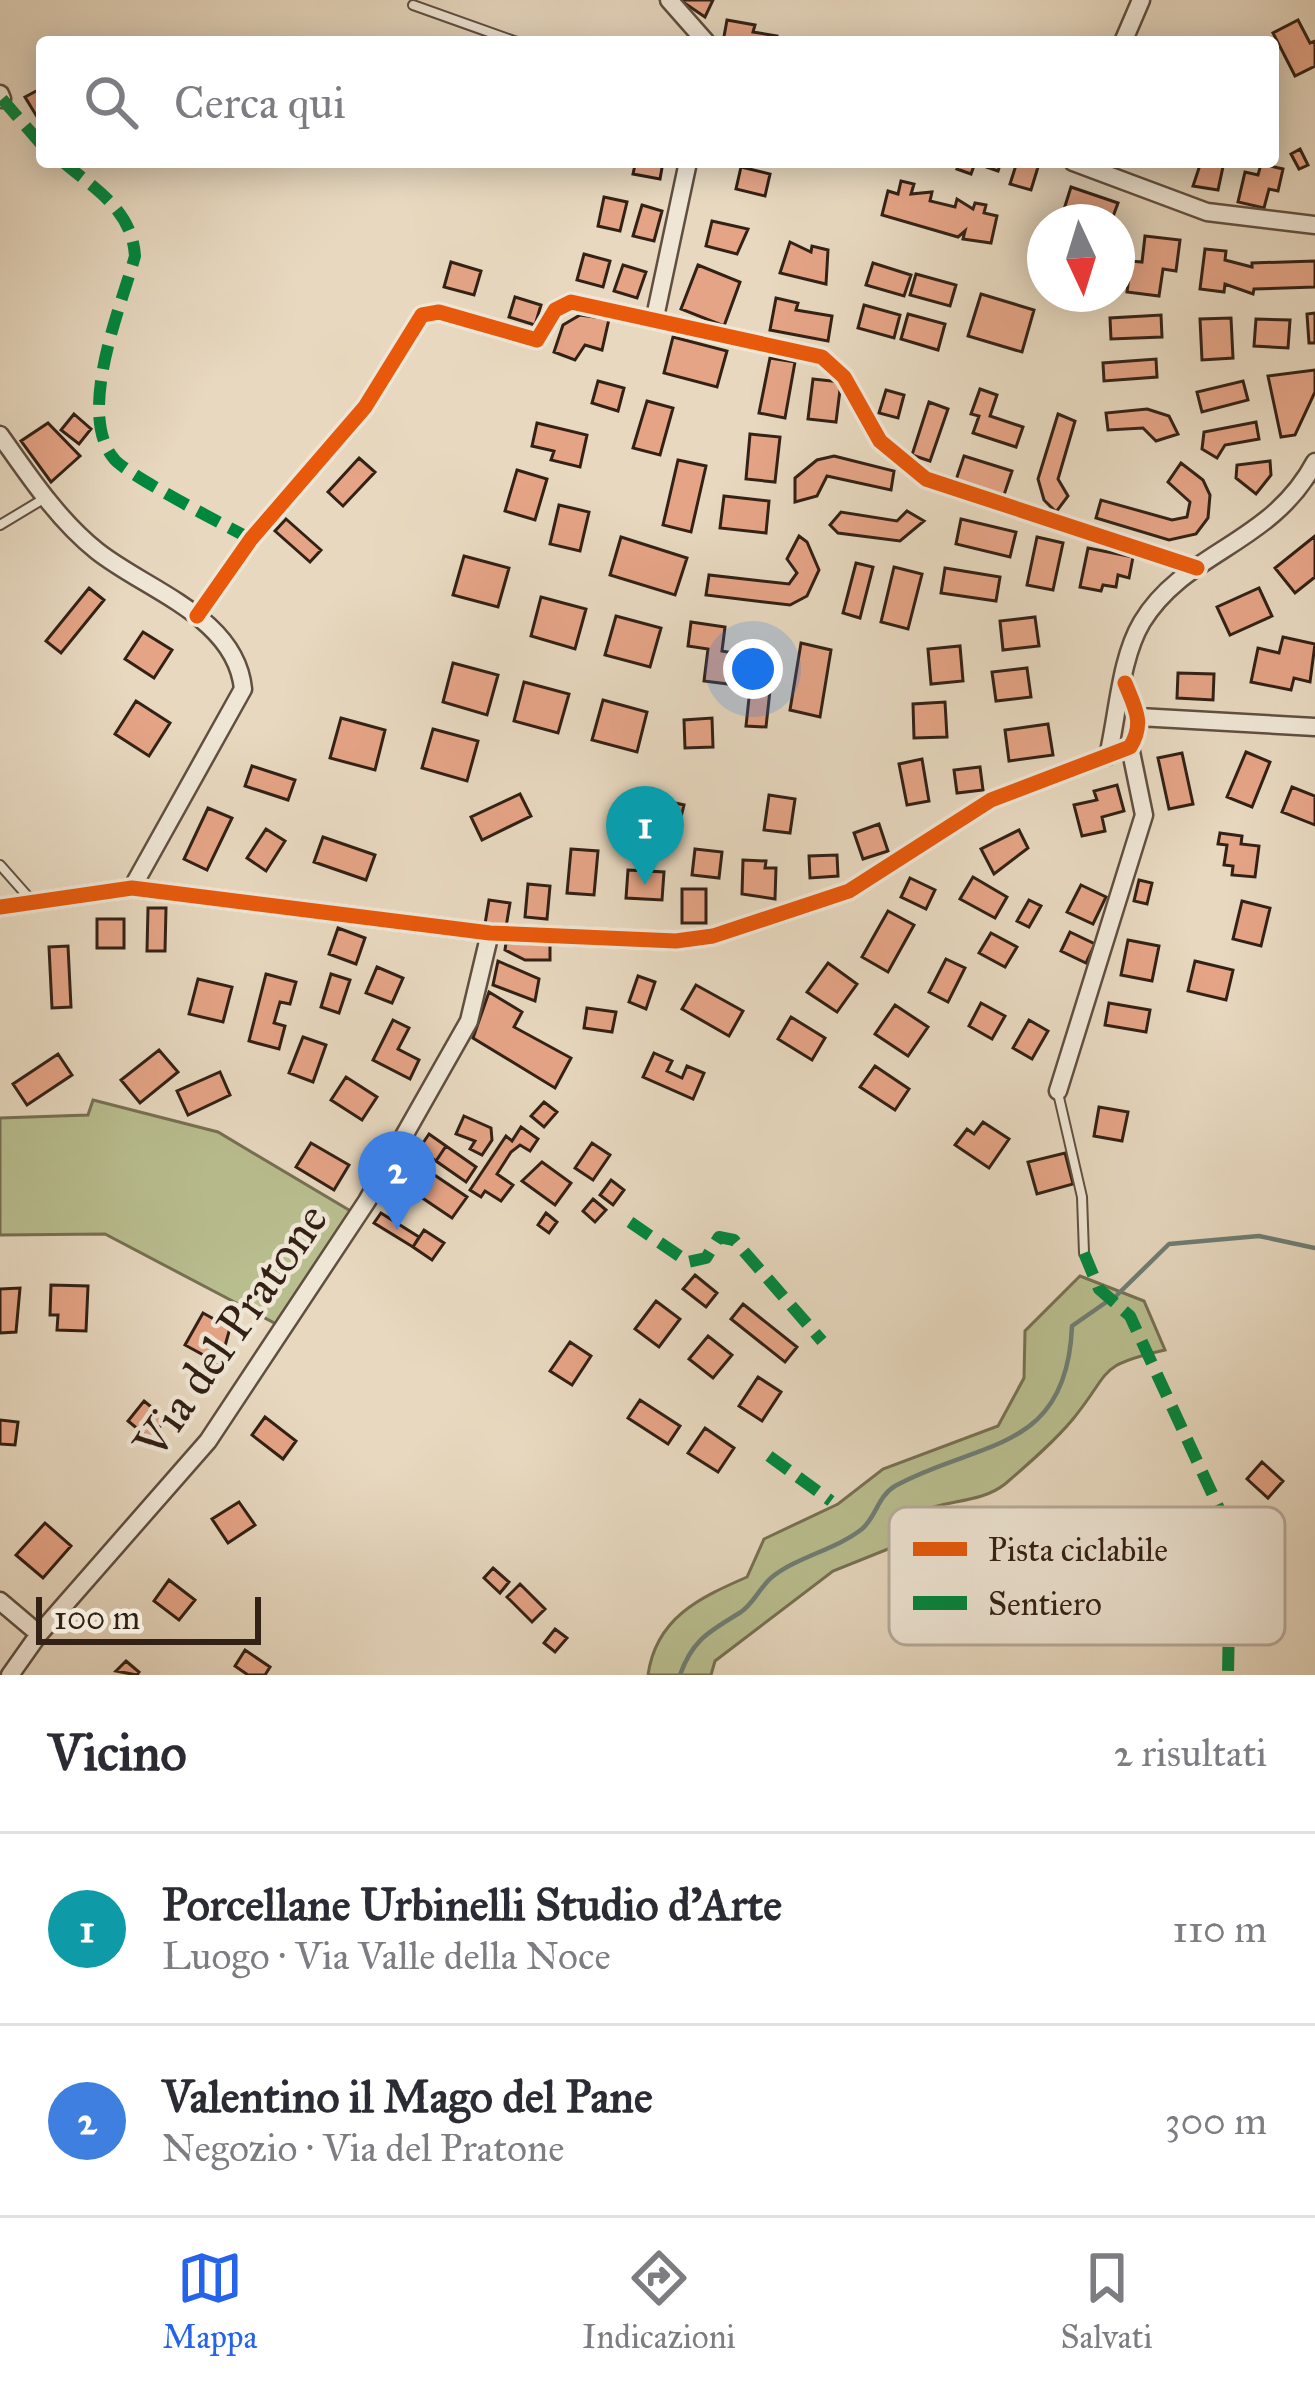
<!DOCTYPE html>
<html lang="it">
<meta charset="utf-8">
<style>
body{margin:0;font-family:"IM FELL Great Primer",serif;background:#f2f2f3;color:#2b2b33}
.compass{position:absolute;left:1027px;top:204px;width:108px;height:108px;border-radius:50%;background:#fff;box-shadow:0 6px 30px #0003;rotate:176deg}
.scale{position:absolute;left:36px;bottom:30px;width:225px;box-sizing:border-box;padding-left:12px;border:6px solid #332115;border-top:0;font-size:33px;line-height:42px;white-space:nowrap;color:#332115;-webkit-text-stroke:9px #efe6d5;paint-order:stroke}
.you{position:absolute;left:753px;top:669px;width:42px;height:42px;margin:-30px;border:9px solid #fff;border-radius:50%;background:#1a73e8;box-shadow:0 0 0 18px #1a73e833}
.badge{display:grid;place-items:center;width:78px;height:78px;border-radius:50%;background:#2563eb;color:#fff;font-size:39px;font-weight:700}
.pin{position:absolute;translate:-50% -99px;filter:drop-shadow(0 3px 6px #0008)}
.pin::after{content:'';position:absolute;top:63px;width:42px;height:36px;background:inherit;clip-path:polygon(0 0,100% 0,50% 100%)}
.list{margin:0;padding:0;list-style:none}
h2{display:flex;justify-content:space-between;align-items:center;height:156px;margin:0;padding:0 48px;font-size:51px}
h2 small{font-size:39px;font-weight:400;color:#7c7c81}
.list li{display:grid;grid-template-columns:78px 1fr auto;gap:36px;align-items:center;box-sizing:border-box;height:192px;padding:0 48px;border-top:3px solid #e1e1e2}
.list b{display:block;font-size:45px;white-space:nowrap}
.list p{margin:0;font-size:39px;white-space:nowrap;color:#7c7c81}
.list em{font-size:39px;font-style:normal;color:#7c7c81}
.icon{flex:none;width:66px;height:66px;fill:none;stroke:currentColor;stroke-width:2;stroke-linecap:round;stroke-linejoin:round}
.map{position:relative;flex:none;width:1315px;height:1675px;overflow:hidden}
.search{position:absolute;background:#fff;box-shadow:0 6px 30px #0003;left:36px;right:36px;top:36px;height:132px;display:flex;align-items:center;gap:30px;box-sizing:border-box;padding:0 42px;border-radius:12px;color:#7c7c81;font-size:45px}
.sheet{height:540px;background:#fff}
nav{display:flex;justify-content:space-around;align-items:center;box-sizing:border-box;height:168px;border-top:3px solid #e1e1e2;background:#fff;font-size:33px;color:#7c7c81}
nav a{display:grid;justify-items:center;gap:6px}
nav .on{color:#2563eb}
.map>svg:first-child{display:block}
.green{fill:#b9be8f;stroke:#767052;stroke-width:3}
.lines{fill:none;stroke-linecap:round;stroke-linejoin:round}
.stream{stroke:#6f7d73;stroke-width:4.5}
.building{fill:#e5a486;stroke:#332115;stroke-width:3}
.lane-casing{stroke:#604f40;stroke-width:12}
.street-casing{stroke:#604f40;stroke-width:21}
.lane{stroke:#efe6d5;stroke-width:8}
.street{stroke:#efe6d5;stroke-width:16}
.quiet{stroke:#00873e;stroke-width:12;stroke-dasharray:24 12;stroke-linecap:butt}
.cycleway-casing{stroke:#efe6d5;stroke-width:22}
.cycleway{stroke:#e8590c;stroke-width:15}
.labels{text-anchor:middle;stroke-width:9;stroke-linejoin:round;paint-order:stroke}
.street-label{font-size:48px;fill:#332115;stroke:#efe6d5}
.key{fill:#efe6d5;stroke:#b7ab9b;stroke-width:3}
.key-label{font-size:33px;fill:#332115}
</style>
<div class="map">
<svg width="1315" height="1675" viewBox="0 0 1315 1675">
<rect width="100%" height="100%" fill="#e7d8bf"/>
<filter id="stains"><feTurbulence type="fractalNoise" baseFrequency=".00167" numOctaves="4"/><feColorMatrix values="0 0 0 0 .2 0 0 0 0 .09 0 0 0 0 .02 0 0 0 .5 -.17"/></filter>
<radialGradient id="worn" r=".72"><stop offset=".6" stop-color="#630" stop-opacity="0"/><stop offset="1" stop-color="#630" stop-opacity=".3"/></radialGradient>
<path class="green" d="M93,1100l125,32 141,84 -77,111 -177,-93 -105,1v-117l88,-3z
M1080,1276l64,25 21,49c-70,16 -52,20 -92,69 -19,23 -46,46 -68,65 -25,20 -60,15 -88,29l-9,28 -75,30 -118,90 -4,14h-63c8,-57 51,-77 99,-98l17,-38 74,-35 45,-35 115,-43 26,-48 1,-47z"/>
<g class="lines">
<path class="stream" d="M1117,1295l52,-51 90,-8 56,12
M680,1675c13,-37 31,-44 61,-63 13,-9 19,-25 31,-35 27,-21 63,-27 90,-48 14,-12 16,-33 33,-43 83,-46 172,-32 177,-160l33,-23"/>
</g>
<path class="building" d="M680,0h33l-8,17z
M727,20l28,5 -2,7 24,4 -1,6h-53z
M1298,20l12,23 5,-2v25l-20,10 -22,-43z
M42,88v30l-3,2 -14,-23z
M1300,149l8,16 -9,4 -8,-15z
M663,162l-3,17 -27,-5 2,-9 -6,-1z
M960,162h41l-3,9 -23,-8 -4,11 -14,-5z
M1017,162l21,5 -7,23 -21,-6z
M1201,162h23l-6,28 -25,-4z
M1261,164l22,5 -5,22 -9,-2 -5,19 -26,-6 7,-30 13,3z
M741,167l29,7 -5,22 -29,-7z
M901,181l13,3 -3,10 21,-2 -2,9 25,6 2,-8 16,10 2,-6 11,2 -2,8 13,3 -6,27 -28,-4 2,-8 -7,6 -76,-22 6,-24 10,3z
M1071,187l47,16 -7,19h-51z
M604,197l23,5 -7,29 -22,-5z
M642,205l20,6 -8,30 -21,-5z
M712,221l36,8 -11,25 -31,-8z
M1145,236l35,4 -4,31 -13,-2 -4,27 -32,-4 4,-31 11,1z
M790,242l21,10 1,-6 16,4 -2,34 -46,-11z
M1205,249l21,2 -1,9 27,7v-4l63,-2v26l-61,2 -1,5 -28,-10 -1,8 -24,-3z
M584,254l26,7 -7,26 -26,-7z
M451,262l30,9 -7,24 -30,-8z
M873,263l38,12 -7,21 -38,-11z
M623,265l23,7 -9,26 -23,-7z
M698,265l42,17 -16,44 -43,-17z
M916,274l40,11 -6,21 -40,-11z
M981,294l53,16 -12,42 -54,-16z
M515,297l26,8 -6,20 -26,-8z
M776,298l22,5 -2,7 36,6 -4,25 -58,-11z
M864,305l36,10 -6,23 -36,-10z
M1315,313v30h-6l-2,-29z
M908,314l37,10 -7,26 -37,-11z
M580,315l29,4 -7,31 -17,-5 -10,15 -21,-8 9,-27z
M1161,315l1,22 -51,2 -1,-21z
M1231,318l2,40 -31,2 -2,-41z
M1256,319l34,1 -2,28 -34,-2z
M673,337l54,14 -10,36 -53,-14z
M770,358l25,4 -10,56 -26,-5z
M1156,359l1,18 -53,4 -1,-18z
M1315,370v22l-20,43 -14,2 -13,-61z
M813,379l28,3 -5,40 -28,-3z
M598,381l26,7 -6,23 -26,-8z
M1243,381l5,19 -46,12 -5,-20z
M980,389l17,6 -7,21 33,11 -7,20 -43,-14 6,-17 -8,-2z
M886,390l18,5 -6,23 -19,-5z
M647,401l26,7 -13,47 -27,-7z
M929,402l19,7 -18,52 -18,-6z
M1147,409l22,7 9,18 -22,7 -13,-13 -35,2 -2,-17z
M74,414l17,15 -12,15 -18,-14z
M1058,414l17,7 -17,58 10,17 -12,16 -12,-12 -6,-21z
M1256,422l3,17 -34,6 -8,13 -15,-9 2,-17z
M48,423l32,33 -29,26 -30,-41z
M537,423l50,12 -7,32 -29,-7 3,-9 -22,-5z
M750,434l30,3 -5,45 -29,-3z
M834,456l60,15 -3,19 -64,-14 -10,20 -22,6v-24l22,-18z
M964,456l48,15 -8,24 -48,-15z
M359,458l16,14 -32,34 -15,-14z
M678,460l28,6 -15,66 -28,-7z
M1270,461l1,14 -15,19 -20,-16 1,-13z
M1181,463l22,17 7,15 -2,23 -12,16 -27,6 -73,-22 5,-18 71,20 15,-3 3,-15 -22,-20z
M517,470l30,9 -12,41 -30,-9z
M724,496l45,5 -3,32 -46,-5z
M559,505l30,7 -9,39 -30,-7z
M907,511l17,10 -24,20 -62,-8 -8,-8 11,-13 56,9z
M286,519l35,31 -11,12 -35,-31z
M961,519l55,13 -6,25 -54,-13z
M799,536l8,6 12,28 -12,26 -17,9 -84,-10 3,-20 80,9 8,-11 -10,-14z
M1315,536v41l-20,16 -20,-25z
M621,537l66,21 -12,37 -65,-20z
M1037,537l26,6 -10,47 -26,-5z
M1088,548l45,9 -4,21 -11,-3 -2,12 -13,-2 -2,6 -21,-4z
M464,556l45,12 -11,39 -45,-12z
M856,563l17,4 -13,51 -17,-5z
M894,567l28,7 -14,55 -27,-7z
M945,568l55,9 -4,24 -55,-8z
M89,588l15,12 -43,53 -15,-12z
M1259,588l13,28 -42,19 -13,-28z
M541,597l45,12 -11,40 -44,-13z
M616,616l45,12 -11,39 -45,-12z
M1035,617l4,29 -36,4 -3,-29z
M691,622l34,5 -3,24 11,2 -5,31 -24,-3 4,-32 -20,-3z
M143,632l29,18 -18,28 -29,-19z
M1283,637l32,7 -5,38 -16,-4 -3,12 -40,-8 7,-34 21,5z
M801,643l30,7 -11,67 -30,-7z
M960,646l3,35 -32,3 -3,-35z
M453,663l45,12 -11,40 -44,-13z
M1027,668l4,29 -35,4 -4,-29z
M752,670l20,2 -6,55 -20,-1z
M1178,673l36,1 -1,26 -36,-2z
M524,682l45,12 -11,39 -44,-12z
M603,700l44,12 -10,40 -45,-12z
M136,701l34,22 -21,33 -34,-22z
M945,702l2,35 -33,1 -1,-34z
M341,718l44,12 -10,40 -45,-12z
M712,718l1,29 -28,1 -1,-28z
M1048,724l5,31 -44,6 -4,-31z
M433,729l45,12 -11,40 -45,-13z
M1246,752l24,10 -18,45 -25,-10z
M1182,753l11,51 -24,5 -11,-51z
M922,759l7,42 -22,4 -8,-41z
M252,766l43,14 -7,20 -43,-14z
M980,767l3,23 -26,3 -3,-23z
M1117,785l7,26 -22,6 3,14 -23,5 -8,-31 23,-5 -3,-9z
M1292,787l23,9v29l-33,-13z
M520,794l11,22 -49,24 -11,-23z
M769,795l26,4 -5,34 -26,-3z
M657,799l27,6 -10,40 -27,-6z
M208,808l24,10 -25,52 -23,-11z
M879,824l9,27 -25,8 -9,-26z
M266,829l19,12 -19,30 -19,-13z
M1019,830l9,18 -34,26 -13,-25z
M1220,833l22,3 -1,8 18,2 -4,31 -23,-2 1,-9 -9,-1 3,-20 -9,-1z
M323,837l52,18 -9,25 -52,-18z
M571,849l27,2 -4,44 -27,-2z
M695,849l27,3 -3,26 -27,-3z
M837,855l1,21 -28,2 -1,-22z
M743,860l23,1 -1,7h11l-1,31 -33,-5z
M628,870l36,2 -2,28 -36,-2z
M973,877l34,20 -12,21 -35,-19z
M910,878l25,12 -9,19 -25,-12z
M1139,880l13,3 -5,21 -13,-3z
M528,884l22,2 -3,33 -22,-2z
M1081,885l25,12 -13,27 -26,-12z
M682,889h24v34h-24z
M489,900l21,3 -4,24 -21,-3z
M1029,900l12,6 -12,21 -12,-6z
M1242,901l28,7 -9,38 -28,-7z
M148,908h18l-1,43h-18z
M888,911l26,14 -26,47 -26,-15z
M97,919h27v29h-27z
M338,928l27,10 -9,26 -27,-10z
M1070,932l25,12 -9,19 -25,-12z
M991,933l26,14 -12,20 -26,-14z
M1128,940l31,6 -7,35 -31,-6z
M506,943h44v17h-25l-20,-10z
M68,946l3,61 -19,1 -3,-61z
M946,959l19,9 -17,34 -19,-10z
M498,961l41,18 -4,22 -42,-16z
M1195,961l38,9 -7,30 -38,-9z
M828,963l29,21 -20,28 -30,-20z
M377,967l26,11 -11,25 -26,-10z
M266,974l30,8 -6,22 -10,-2 -6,21 11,3 -6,23 -30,-8z
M331,974l19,6 -11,33 -18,-6z
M638,976l17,6 -9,27 -17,-7z
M198,979l34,8 -9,35 -34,-8z
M696,985l47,26 -14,25 -47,-27z
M489,992l33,20 -8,15 57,31 -16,30 -82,-50z
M981,1003l24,13 -13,23 -23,-13z
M1109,1003l41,7 -4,22 -41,-7z
M895,1005l33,22 -20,29 -33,-22z
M587,1008l29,4 -4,20 -28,-4z
M791,1017l34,21 -13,22 -34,-21z
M393,1020l16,8 -11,21 21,11 -9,19 -37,-19z
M1029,1020l19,11 -16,28 -19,-11z
M303,1037l23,8 -13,37 -24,-9z
M159,1050l19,22 -38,31 -19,-23z
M654,1053l18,8 -5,10 15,7 5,-12 17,7 -11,26 -50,-22z
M58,1054l14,21 -45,30 -14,-21z
M875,1066l34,23 -14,21 -35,-23z
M220,1072l10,23 -42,20 -11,-24z
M346,1077l31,20 -15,23 -31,-20z
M544,1102l13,10 -13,15 -13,-11z
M1099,1107l29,5 -6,29 -28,-5z
M464,1116l27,12 1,12 -10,15 -12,-6 5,-8 -19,-7z
M983,1122l26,17 -20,29 -34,-23 12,-16 7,5z
M521,1127l17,12 -8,12 -10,-6 -9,7 -14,22 16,11 -12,16 -16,-10 -4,6 -11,-7 36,-54 6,5z
M429,1134l17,12 -10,15 -17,-12z
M311,1143l38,22 -15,25 -38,-23z
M592,1143l18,12 -17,25 -18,-12z
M446,1146l30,21 -10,15 -30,-21z
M1065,1153l8,31 -36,10 -9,-32z
M542,1162l29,21 -16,22 -33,-24z
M430,1172l37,25 -15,21 -37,-25z
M611,1180l13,10 -11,15 -13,-10z
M593,1199l13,11 -11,12 -12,-11z
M381,1213l38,24 -6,10 -39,-24z
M546,1213l11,9 -8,11 -11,-8z
M424,1230l20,13 -12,17 -19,-13z
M695,1275l22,18 -11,14 -23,-18z
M51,1285l37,1 -2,45 -29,-1 1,-15h-8z
M20,1288l-4,44 -16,1v-44z
M656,1301l24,18 -21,28 -24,-18z
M743,1304l54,43 -12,15 -54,-43z
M203,1313l27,15 -10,36 -35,-19z
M708,1336l24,19 -19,23 -24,-19z
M570,1342l21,14 -19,29 -22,-14z
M758,1377l23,15 -19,29 -23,-15z
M640,1400l40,26 -12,18 -40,-26z
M144,1401l22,18 -16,20 -22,-18z
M265,1417l31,24 -13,18 -31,-24z
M0,1420l18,2 -3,23 -15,-1z
M705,1428l29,20 -16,24 -30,-19z
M1262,1462l21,19 -15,17 -21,-19z
M239,1502l16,23 -27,18 -16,-24z
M45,1523l26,23 -28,32 -27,-23z
M493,1568l16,14 -9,11 -16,-15z
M169,1580l26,20 -16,20 -25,-19z
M520,1584l25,25 -13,13 -25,-25z
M555,1629l12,9 -12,14 -11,-9z
M245,1650l25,17 -5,8h-17l-13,-9z
M126,1661l13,11 -2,3 -21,-4z"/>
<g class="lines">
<defs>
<path id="lane" d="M413,5l104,37
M0,525l45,-27
M0,865l31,35
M1058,1093l24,104 2,56"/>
<path id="street" d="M669,0l37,42
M1123,42l18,-42
M0,94l2,5
M1073,162l134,50 108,13
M655,317l33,-155
M0,435c29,41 58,85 97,116 49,39 139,66 146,138l-111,199
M197,616l54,-77 114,-132 57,-92 17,-3 98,28 18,-30 16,-8 251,55 22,20 36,64 46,38 271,89
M1139,717l176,10
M1108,756c10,-42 12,-97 34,-134 43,-71 129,-77 173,-160
M0,907l132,-19 358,45 186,8 37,-5 136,-45 142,-91 139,-53c15,-24 5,-39 -5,-64
M1058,1091l86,-276 -14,-68
M0,1601l39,33
M10,1675l29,-41 169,-193 159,-240 102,-180 21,-88"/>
</defs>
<use href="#lane" class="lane-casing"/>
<use href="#street" class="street-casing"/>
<use href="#lane" class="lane"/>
<use href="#street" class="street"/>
<path class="quiet" d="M2,99l40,46
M63,162c33,28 69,48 72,94 -14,51 -60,159 -20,204 16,17 111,66 136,79
M630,1222l58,40 18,-4 13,-21 15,3 88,101
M1084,1253l15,36 31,27 92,199 8,43 -2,117
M769,1456l62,45"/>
<defs>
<path id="cycleway" d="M197,616l54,-77 114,-132 57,-92 17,-3 98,28 18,-30 16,-8 251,55 22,20 36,64 46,38 271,89
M0,907l132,-19 358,45 186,8 37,-5 136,-45 142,-91 139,-53c15,-24 5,-39 -5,-64"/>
</defs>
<use href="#cycleway" class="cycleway-casing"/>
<use href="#cycleway" class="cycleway"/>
</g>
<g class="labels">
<g class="street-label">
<text transform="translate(230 1330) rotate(-55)" y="17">Via del Pratone</text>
</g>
</g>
<rect x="889" y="1507" width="396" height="138" rx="18" class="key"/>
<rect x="913" y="1542" width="54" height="14" fill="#e8590c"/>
<rect x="913" y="1596" width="54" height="14" fill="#00873e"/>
<g class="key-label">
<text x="988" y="1561">Pista ciclabile</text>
<text x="988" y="1615">Sentiero</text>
</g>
<rect width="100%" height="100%" filter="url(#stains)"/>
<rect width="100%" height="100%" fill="url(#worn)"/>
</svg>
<svg class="compass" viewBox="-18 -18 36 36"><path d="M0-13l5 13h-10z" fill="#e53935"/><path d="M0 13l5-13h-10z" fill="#7c7c81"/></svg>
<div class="scale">100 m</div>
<div class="you"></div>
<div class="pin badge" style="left:645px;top:885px;background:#0f9aa8">1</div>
<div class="pin badge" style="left:397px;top:1230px;background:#3f7fe0">2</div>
<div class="search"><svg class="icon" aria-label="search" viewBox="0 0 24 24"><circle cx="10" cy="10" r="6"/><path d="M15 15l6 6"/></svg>Cerca qui</div>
</div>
<section class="sheet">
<h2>Vicino<small>2 risultati</small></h2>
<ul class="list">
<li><span class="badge" style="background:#0f9aa8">1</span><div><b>Porcellane Urbinelli Studio d'Arte</b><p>Luogo · Via Valle della Noce</p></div><em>110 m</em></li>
<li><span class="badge" style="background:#3f7fe0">2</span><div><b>Valentino il Mago del Pane</b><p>Negozio · Via del Pratone</p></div><em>300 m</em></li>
</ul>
</section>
<nav>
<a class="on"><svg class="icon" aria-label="map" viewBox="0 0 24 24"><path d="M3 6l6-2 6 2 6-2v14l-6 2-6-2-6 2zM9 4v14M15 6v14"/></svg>Mappa</a>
<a><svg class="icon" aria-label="directions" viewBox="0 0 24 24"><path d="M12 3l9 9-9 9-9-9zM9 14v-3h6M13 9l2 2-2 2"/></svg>Indicazioni</a>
<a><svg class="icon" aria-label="saved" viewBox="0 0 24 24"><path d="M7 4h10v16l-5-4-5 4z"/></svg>Salvati</a>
</nav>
